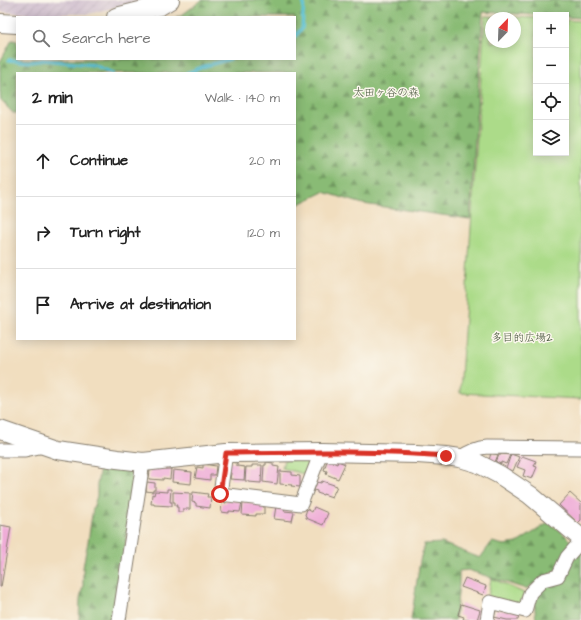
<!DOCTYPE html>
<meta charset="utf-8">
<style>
body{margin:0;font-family:"Architects Daughter","Klee One",sans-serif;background:#f2f2f2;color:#222}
.controls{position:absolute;right:12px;top:12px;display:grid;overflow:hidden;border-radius:0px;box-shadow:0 2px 10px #0003}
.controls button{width:36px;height:36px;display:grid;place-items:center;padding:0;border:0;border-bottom:1px solid #e0e0e0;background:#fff;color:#222;font:20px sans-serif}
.compass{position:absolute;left:485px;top:12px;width:36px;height:36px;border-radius:50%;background:#fff;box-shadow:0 2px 10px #0003;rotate:23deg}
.stop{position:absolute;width:12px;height:12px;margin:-9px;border:3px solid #d93025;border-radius:50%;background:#fff}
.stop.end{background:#d93025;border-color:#fff;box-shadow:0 1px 4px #0008}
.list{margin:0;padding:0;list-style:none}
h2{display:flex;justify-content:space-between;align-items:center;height:52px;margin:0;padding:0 16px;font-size:17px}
h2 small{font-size:13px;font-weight:400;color:#767676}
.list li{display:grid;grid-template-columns:26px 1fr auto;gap:12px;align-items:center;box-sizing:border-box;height:72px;padding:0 16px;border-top:1px solid #e0e0e0}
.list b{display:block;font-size:15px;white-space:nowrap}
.list em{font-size:13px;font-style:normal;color:#767676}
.icon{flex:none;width:22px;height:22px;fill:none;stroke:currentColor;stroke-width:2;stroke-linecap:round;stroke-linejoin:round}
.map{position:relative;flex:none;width:581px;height:620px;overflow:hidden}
.search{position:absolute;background:#fff;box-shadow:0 2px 10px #0003;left:16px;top:16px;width:280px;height:44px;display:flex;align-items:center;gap:10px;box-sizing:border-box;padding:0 14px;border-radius:0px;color:#767676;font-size:15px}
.panel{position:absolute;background:#fff;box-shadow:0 2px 10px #0003;left:16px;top:72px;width:280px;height:268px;border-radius:0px}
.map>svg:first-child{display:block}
.industrial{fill:url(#industrial-furrows)}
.green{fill:#acdb89;stroke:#647c52;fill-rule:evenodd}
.forest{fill:url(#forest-firs);stroke:#526c48}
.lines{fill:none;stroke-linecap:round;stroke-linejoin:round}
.stream{stroke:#5ac3d6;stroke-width:3.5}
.building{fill:#efacd7}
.street-casing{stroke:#867d6e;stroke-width:15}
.secondary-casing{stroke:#867d6e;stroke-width:20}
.street{stroke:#fff;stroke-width:13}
.secondary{stroke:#fff;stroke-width:18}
.route{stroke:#d93025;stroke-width:5}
.labels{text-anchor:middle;stroke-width:3;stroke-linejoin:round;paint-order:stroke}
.park-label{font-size:11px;fill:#47553d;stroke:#fbf7ec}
</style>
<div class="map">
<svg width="581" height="620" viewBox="0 0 581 620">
<defs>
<pattern id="industrial-furrows" width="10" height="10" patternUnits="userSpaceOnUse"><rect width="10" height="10" fill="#cfbdce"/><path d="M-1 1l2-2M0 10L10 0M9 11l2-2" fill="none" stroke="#b1a2b0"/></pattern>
<pattern id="forest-firs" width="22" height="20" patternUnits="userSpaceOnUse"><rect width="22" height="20" fill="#89bb75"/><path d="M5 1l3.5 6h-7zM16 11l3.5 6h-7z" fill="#6f975f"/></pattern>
</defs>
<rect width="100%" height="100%" fill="#fbf7ec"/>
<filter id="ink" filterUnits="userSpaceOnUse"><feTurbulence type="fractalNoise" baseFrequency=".025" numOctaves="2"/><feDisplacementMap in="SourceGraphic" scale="8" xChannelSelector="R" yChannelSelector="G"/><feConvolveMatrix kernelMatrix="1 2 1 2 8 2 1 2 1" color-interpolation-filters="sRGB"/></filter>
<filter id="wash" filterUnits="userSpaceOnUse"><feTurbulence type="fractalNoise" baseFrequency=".012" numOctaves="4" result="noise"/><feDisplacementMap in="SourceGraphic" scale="16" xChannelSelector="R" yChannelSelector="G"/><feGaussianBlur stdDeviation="0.9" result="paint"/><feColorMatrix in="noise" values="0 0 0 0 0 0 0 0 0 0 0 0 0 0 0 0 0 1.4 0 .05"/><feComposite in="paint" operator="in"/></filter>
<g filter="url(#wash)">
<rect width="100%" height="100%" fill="#f1debf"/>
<path class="industrial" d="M0,0h145l-56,14h-61l-28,-2z"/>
<path class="green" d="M485,16l51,2v135h30v-133l15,1v378l-121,-6zM491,18h24v24h-24z
M308,459l4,5 -5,11 -25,-7 2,-8z
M491,578l33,15 -3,12 -33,-8z"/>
<path class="forest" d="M202,0h379v18l-15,-1v-2h-30l-53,-3 -13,207 -107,-15 -39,-12 -29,14v-133h-278v40h-4l-12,-12 -1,-10v-29l12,-22 5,1v18h278v-42h-119l6,-2z
M124,466l9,4 2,6 -20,144h-36l1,-21 3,-13v-18l2,-12 3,-14 5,-34 4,-12v-11l3,-16c8,-3 16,-1 24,-3z
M548,523l13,8 12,12 -15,26 -32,20 -58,-19 -9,1v14l-4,35h-44l9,-59 4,-17 18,-1 38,15 12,-16 12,3 13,-2z
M581,550v70h-45l-2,-20 7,-13 25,-19z"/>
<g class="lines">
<path class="stream" d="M295,37l7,-9 2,-28
M9,60l23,2 11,-2 51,5 19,8
M187,73l18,-7 25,-7"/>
</g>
<g id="blocks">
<path class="building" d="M491,453l7,2 -3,7 -6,-2z
M501,454l9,1 -4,9 -5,-2v2l-5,-2 3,-7h2z
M511,454l8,3 -6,14 -7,-2z
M522,456l14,5 -2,5 3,1 -5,12 -9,-3 2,-6 -8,-3z
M327,461l3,1v-1l7,3 1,-3 7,3 -7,15 -12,-5 1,-3 -3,-1z
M228,462l9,1v3l8,1 -1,13 -14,-1 1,-6 -3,-1z
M266,462l7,1v3l6,1 -2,17 -14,-2 1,-17h2z
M203,464l13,2 -1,9h-5v5l-15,-2 2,-11 6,1z
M252,465h10l-1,18 -13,-1v-1h-3l1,-14h6z
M158,468l13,1 -1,10 -7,-1v2l-14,-1 1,-9z
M173,470l19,2 -1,12 -19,-2z
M280,471l12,1v3l8,1v11l-9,-1 1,-1 -12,-1z
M322,481l15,5 -5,11 -9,-3v1l-6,-2v-2l-3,-1 3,-8 4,1z
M147,482l8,1v7h-2v2l-7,-1z
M167,489h4l-1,13h2v4l-18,-1v-1h-3l1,-10 2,1 1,-4 12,1z
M173,492l17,1v16h-7v3h-5v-5h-2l1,-2h-2v-3h-2z
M193,492l15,2 -1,3h4l-1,11 -14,-2v-3l-4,-1z
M570,493l11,10v17l-3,3 -19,-18z
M226,500l16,2 -2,10 -11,-1v2l-8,-1 1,-10 4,1z
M243,502l21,2v10h-8v2l-14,-1z
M276,506l9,2 -1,3 10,1 -2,9 -18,-2z
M314,507l14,6 -5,12 -17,-7v-2l-1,-1 2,-6 5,3z
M0,525l11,2 -10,60h-1z
M465,578l21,8 -3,9 -22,-8z
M461,604l19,6 -3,10h-11l-3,-1 1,-2 -6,-2z
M496,610l24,1 -2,9h-11l-13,-3z"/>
</g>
</g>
<g filter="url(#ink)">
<use href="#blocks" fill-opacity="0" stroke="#867d6e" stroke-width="1"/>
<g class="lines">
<defs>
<path id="street" d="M0,450h25l19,-4
M226,453l-6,41 81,10 20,-52
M460,458c9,-7 16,-10 27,-11l94,1
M119,620l24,-158
M487,620l3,-18 35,9 5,-18 13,-13 15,-4 9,-19 14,-16"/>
<path id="secondary" d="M116,17l44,-11 10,-6
M0,23l17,1
M0,430l58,20 59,9 26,3 83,-9 95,-1 96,2 29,2 14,2 17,5 23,12 30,20 51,43"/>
</defs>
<use href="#street" class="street-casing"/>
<use href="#secondary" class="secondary-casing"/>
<use href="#street" class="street"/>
<use href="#secondary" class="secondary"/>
</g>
</g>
<g class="lines" filter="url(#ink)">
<path class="route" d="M220,494l6,-41c73,-1 147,-3 220,3"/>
</g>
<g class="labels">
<g class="park-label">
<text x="386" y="96">太田ヶ谷の森</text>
<text x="522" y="341">多目的広場2</text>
</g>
</g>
</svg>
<div class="controls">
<button>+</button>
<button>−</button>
<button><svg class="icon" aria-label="locate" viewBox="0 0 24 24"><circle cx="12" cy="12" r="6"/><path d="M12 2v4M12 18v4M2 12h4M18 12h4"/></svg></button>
<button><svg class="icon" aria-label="layers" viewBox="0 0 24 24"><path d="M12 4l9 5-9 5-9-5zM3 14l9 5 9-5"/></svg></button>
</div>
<svg class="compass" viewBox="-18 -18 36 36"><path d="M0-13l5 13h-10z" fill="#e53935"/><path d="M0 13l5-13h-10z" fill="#767676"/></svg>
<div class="stop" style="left:220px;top:494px"></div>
<div class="stop end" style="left:446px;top:456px"></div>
<div class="search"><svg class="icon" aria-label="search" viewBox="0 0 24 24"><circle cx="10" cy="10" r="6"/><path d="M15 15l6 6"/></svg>Search here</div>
<section class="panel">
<h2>2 min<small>Walk · 140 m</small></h2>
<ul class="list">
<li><svg class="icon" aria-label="ahead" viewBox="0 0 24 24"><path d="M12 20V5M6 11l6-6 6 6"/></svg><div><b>Continue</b></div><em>20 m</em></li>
<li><svg class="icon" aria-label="right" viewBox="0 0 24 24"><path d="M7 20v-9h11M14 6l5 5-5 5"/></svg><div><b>Turn right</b></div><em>120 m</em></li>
<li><svg class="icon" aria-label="arrive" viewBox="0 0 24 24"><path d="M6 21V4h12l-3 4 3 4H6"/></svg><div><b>Arrive at destination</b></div></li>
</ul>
</section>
</div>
